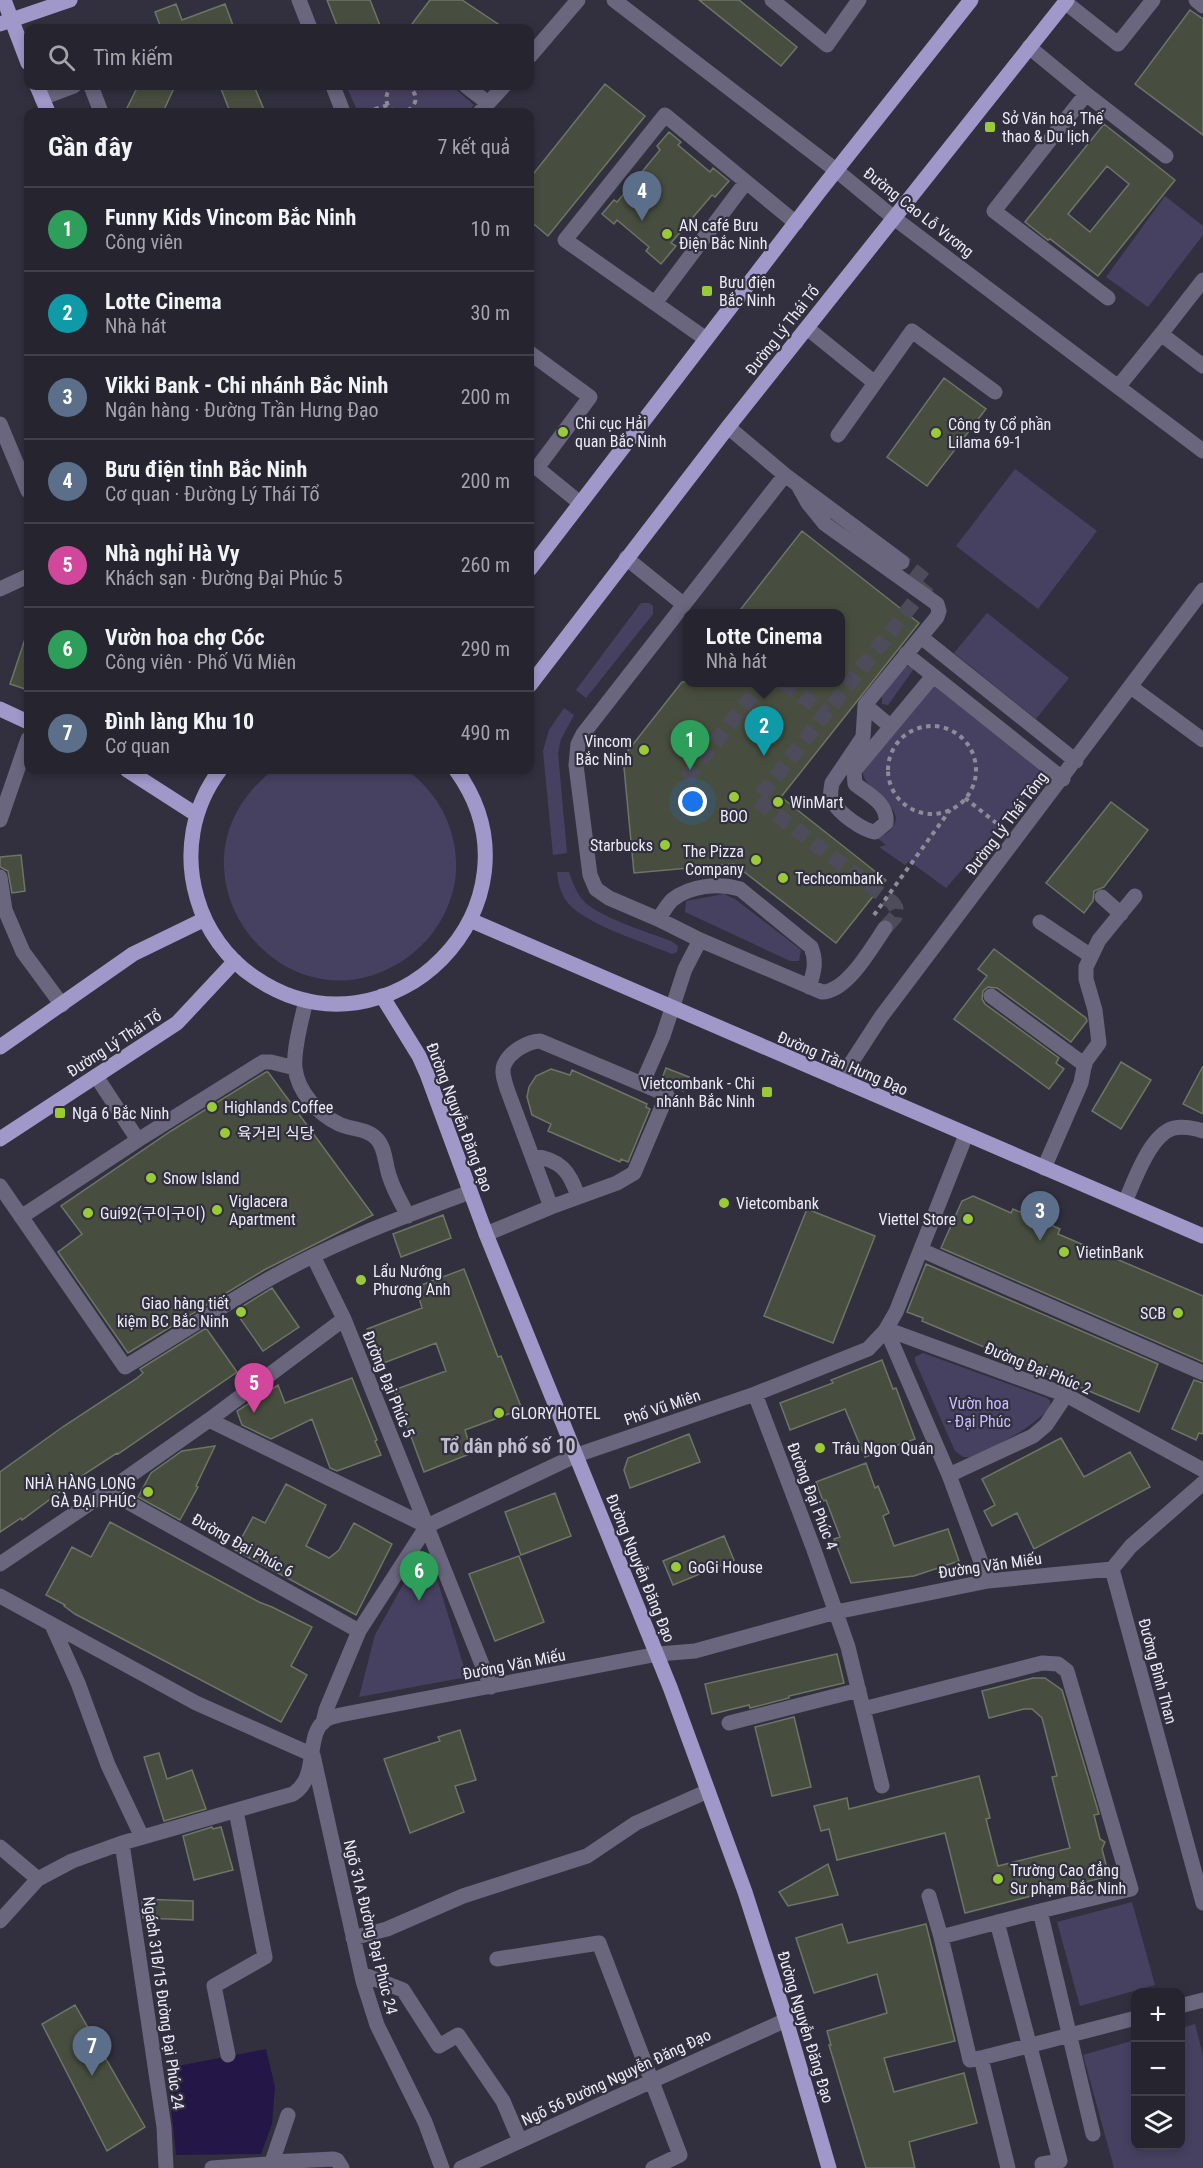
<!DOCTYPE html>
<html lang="vi">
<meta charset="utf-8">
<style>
body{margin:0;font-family:"Roboto Condensed","Noto Sans KR",sans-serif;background:#2e2c37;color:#f1f3f6}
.controls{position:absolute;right:18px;bottom:18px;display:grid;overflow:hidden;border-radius:12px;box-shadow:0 3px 9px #0003}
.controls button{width:54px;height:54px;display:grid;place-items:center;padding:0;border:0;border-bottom:2px solid #42414b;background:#26242f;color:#f1f3f6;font:30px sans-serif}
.you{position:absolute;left:693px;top:802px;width:21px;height:21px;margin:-15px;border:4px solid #fff;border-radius:50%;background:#1a73e8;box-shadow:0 0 0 9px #1a73e833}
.badge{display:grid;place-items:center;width:39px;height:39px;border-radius:50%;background:#b45309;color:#fff;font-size:20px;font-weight:700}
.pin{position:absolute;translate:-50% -50px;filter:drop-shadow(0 2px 3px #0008)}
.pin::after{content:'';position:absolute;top:32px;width:21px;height:18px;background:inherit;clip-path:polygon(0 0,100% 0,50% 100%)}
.popup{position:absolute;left:683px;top:609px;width:162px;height:78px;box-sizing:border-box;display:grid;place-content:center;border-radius:12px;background:#26242f;filter:drop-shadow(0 2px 4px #0005);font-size:20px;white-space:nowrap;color:#a4a4aa}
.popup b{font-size:22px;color:#f1f3f6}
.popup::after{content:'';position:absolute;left:50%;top:100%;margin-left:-12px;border:12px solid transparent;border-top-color:#26242f}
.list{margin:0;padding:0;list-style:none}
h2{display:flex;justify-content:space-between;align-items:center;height:78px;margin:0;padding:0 24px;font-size:26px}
h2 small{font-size:20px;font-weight:400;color:#a4a4aa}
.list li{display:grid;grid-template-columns:39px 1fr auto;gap:18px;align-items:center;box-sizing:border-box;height:84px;padding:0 24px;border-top:2px solid #42414b}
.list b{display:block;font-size:22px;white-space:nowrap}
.list p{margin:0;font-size:20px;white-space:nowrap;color:#a4a4aa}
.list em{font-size:20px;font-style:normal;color:#a4a4aa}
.icon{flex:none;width:33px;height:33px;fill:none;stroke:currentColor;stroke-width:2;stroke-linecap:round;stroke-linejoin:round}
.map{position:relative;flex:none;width:1203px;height:2168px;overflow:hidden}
.search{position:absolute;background:#26242f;box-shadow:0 3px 9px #0003;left:24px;top:24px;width:510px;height:66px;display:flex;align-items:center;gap:15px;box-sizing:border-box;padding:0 21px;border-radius:12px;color:#a4a4aa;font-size:22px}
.panel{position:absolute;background:#26242f;box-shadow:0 3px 9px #0003;left:24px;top:108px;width:510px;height:666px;border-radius:12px}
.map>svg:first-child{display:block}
.green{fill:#474161}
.water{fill:#241747}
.building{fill:#484e3f;stroke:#6d7565;stroke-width:1.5;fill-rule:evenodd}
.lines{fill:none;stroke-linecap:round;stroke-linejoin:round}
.minor-tunnel{stroke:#4e4c5a;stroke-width:15;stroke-dasharray:15 8;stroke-linecap:butt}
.path{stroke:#8d8b98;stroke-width:4;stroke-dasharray:4.5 4.5;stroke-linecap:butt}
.minor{stroke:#6a667e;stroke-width:15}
.major{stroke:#a098c9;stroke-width:15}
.poi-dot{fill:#98cb37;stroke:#32303f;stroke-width:2}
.labels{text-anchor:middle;stroke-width:4.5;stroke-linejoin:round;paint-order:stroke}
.poi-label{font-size:16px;fill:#eceaf4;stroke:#32303f;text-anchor:start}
.street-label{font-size:16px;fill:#eceaf4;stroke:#32303f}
.park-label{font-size:16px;fill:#c8bdfe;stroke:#32303f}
.quarter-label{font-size:20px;font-weight:bold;fill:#bfbccf;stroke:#32303f}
</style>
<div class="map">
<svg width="1203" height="2168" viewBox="0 0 1203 2168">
<rect width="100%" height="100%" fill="#32303f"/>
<path class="green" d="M346,86h106l22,19 -7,7h-109z
M1165,196l38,30v9l-55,72 -42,-30z
M1015,469l82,62 -59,78 -82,-63z
M641,603h8l4,3v8l-67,84 -10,-8z
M987,613l82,65 -33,41 -82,-66z
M910,665l3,3v2l-25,35 -6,-1v-8l23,-29z
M933,676l114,97 -101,115 -37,-27 -4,4 -26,-18 7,-2 -9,-7c9,-3 19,-10 19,-21 -5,-19 -29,-25 -34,-46z
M564,708l10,7 -13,24 -3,14 9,100 -14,2 -10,-104 6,-21z
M273,770h134c35,26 54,67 48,111 -5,30 -22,58 -47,76 -121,87 -260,-88 -135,-187z
M557,872h12c4,12 9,25 19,33 20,15 59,27 83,36l7,5 -1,6 -5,2c-26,-11 -87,-30 -104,-51 -7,-8 -10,-20 -11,-31z
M724,894l11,5 66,51 -2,11h-9l-105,-49 1,-11z
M923,1353l124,45 3,3v7c-24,24 -50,36 -80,49h-7l-8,-6 -40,-90v-4z
M414,1565l19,1 34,111 -108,20 16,-62z
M1132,1902l23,83 -75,21 -23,-84z
M1195,2024l8,31v113h-89l-31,-113 52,-15 1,106h44l1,-118z"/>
<path class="water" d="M266,2049l9,38 -3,37 -11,30 -85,1 -9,-87z"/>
<path class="building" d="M327,0h43l11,28h-43z
M430,0h32l42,28h-95z
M699,0h40l58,47 -16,19z
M176,4l6,16 43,-16 9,24h-73l-6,-16z
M1190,10l13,9v116l-68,-51z
M605,84l40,32 -97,120 -18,-15v-43z
M138,86h37l-12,26h-38z
M220,86h34l11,26h-35z
M1104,124l71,56 -77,96 -48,-37 -2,1 -23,-18zM1107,166l22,18 -39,48 -22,-18z
M669,132l12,10 -3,3 32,27 3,-4 16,13 -14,16 -3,-2 -41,48 5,3 -15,18 -15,-13 3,-4 -32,-27 -3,4 -12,-10 12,-14 3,2 43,-52 -3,-4z
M944,378l42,31 -59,77 -40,-29z
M802,531l117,92 -138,174 105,83 -50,63 -102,-79 -100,9 -11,-116 59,-75h158v-68h-103z
M26,636l2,1v53l-18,-6z
M1111,802l37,28 -44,57 -10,4 -1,10 -9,12 -38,-30z
M21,855l4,36 -13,2 -4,-22 -8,-4v-10z
M994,949l92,69 1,3 -16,21 -74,-54 -9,-1 -5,4 -1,8 3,5 74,54 -3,5 8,6 -15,20 -95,-70 33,-43 -9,-7z
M1121,1062l30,18 -30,49 -29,-18z
M1203,1066v48l-20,-10z
M666,1068l23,9 -6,14 -22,-10z
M551,1069l19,6 2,-5 75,34 -1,3 4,2 -22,53 -7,-3 -1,3 -72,-31 3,-7 -19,-9 -5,-18 2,-10 7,-11z
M266,1072h2l105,143 -109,55 -136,83 -70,-101 24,-18 -21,-28 110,-75z
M973,1196l38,17 2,-4 47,20 -2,5 145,62v66l-262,-114 21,-47z
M807,1209l68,27 -42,107 -69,-27z
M443,1215l8,23 -50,19 -8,-23z
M926,1264l232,100 -19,48 -217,-91 1,-3 -16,-6z
M464,1269l34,88 3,-1 21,53 -57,21 7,23 -48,19 -30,-82 52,-19 -10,-28 -55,21 -14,-35 55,-21 -6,-21z
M272,1288l27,39 -36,24 -28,-40z
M206,1328l31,44 -119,82 -1,-1 -37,24 -58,43 -1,-2 -21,14v-60l64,-46 72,-47 7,-6 -3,-4z
M882,1360l11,29 3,-1 19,51 -50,18 -20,-48 -55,21 -10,-27 53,-20 -2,-3z
M352,1378l25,62 -2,1 6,14 -44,16 -7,-3 -18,-49 -41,20 -29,-14 -5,-14 41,-26 7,18z
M1194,1380l9,3v51l-4,-1 -3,7 -24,-11z
M689,1434l11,28 -70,26 -6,-18 4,-12z
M1061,1438l23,39 46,-25 20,35 -116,62 -17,-36 -25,13 -8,-15 11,-6 -13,-26z
M215,1446l-19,40 2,1 -18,33 -42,-23 13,-24 31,-22z
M866,1463l9,25 3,-2 11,27 -6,3 11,30 54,-17 11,32 -45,15 -63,7 -17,-44 6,-2 -14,-37 -3,1 -7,-19z
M286,1484l40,21 -20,41 23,12 10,-8 15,-27 38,21 -36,71 -121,-65 18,-33 12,6z
M555,1493l16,43 -50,19 -16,-43z
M110,1522l149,80 13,5 40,20 -21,39 16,9 -26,47 -206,-108 -11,-8 1,-1 -19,-10 26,-48 19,10z
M724,1536l10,24 -61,25 -10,-24z
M519,1556l25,66 -49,19 -26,-67z
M837,1654l7,29 -55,13v2l-39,10 -1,-3 -37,9 -7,-30z
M1033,1678h12l17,12 37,124 -5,1 6,24 5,3 -3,7 7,27 -144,37 -20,-80 -108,27 -8,-31 -8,2 -7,-25 33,-8 2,11 130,-33 11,42 -4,1 12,47 72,-18 -18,-71 5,-1 -15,-58 -10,-9h-8l-35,9 -7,-27z
M794,1717l17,70 -39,9 -17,-69z
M460,1730l16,50 -21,6 9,26 -54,21 -26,-74 56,-18 -2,-4z
M159,1753l8,26 25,-9 14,39 -42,12 -20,-64z
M212,1827l1,2 8,-2 12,43 -39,10 -11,-44z
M828,1864l10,31 -50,11 -9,-14z
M142,1899l51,2v19l-50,-2z
M842,1924l6,19 78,-19 29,117 -71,17 10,34 70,-19 13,50 -68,19 6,26h-49l-37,-123h2l-4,-14 60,-18 -10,-39 -63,19 -18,-55z
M75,2005l70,122 -38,24 -65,-127z"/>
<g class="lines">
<path class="minor-tunnel" d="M783,682c14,11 28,20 42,31
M686,779l77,-97
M885,928l10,-11 1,-9 -3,-5 -136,-103 172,-217 -27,-21"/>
<path class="path" d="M394,86c-6,4 -9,9 -7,17 8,22 44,1 21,-17
M366,112l22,-7
M888 770a44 44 0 1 1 88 0a44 44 0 1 1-88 0Z
M965,798l35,28
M874,915l76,-105"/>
<path class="minor" d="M299,0l11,28
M614,0l223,171 57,47 309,233
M772,0l55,45 32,-45
M1196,0l7,6
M1065,2l53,42 35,-44
M1029,47l57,47 -92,117 114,87
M530,56l48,-56
M91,86l10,26
M333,86l10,26
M466,86l22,17
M1086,94l80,62
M42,98l32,-12
M480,112l24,-26
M1203,280l-42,54 42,32
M655,303l91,-121
M807,328l68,55 -37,52
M706,339l-141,-99 100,-125 131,108
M530,353l60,44 -53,71 43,35
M875,383l37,-52 83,61
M1118,387l43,-53
M0,424l28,67
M728,427l57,48 117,87
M785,475l-202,259 -5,10 -2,21 14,110 6,14 13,9 49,21 42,21 122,52c25,0 50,-45 63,-64
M798,485l10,18 17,21 112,80 2,7 -2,6 -72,88 -2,32 -31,46c-1,6 -3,14 1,19 7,12 29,28 42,30l11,-9c2,-20 -17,-28 -31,-39l-1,-13 79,-95
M626,558l57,46
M0,589l28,-13
M921,637l155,124
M906,654l157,125
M1131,687l72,53
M865,705l25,21
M0,820l28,-81
M0,877l5,33 18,42 39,53
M1102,897l19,17
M658,919c5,-6 9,-14 14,-19 18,-15 47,-17 68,-11l71,58c6,15 3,25 -2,40
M1040,922l51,34
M991,996l94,69
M306,1000c-4,19 -13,49 -11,68 3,24 23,46 44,56 13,6 28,4 38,15 9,10 8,27 13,39 4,13 12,26 18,38
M840,1080l41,-63 322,-427
M642,1084l25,11 -33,78 -17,10 -66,24 -44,-118c-2,-7 -6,-17 -3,-24 6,-14 23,-23 36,-24l102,43 21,-48 22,-67 15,-29
M138,1140l125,-78h8l24,6
M532,1156c28,3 38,15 46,41
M1044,1168l37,-85 4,-21 14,-19 -4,-33 -9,-31v-12l13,-27 36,-44
M0,1186l125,181c48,-29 95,-60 144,-88 63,-36 133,-62 201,-87
M1125,1202c9,-20 25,-68 49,-74 8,-2 21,0 29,3
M21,1217l117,-77 -42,-64
M486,1234l65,-27
M921,1250l282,123
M313,1256l31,63
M886,1329l180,66 137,75
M886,1329l63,146 39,106
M755,1394l58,153 35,100 34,139
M209,1420l218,106
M949,1475l84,-39 13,-11 20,-30
M1203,1483l-72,63 -19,23 91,334
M108,1491l251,140
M0,1564l108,-73 101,-71 135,-101 147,368
M0,1596l196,107 117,52 50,226 14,44 48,97 17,46
M52,1625l26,58 30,82 34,72
M863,1709l179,-46 16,1 9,7 64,218 -91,22 53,223
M323,1723l3,-13 33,-79 68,-105 150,-71 178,-61 113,-45 17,-18 11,-19 70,-177
M729,1723l130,-33
M122,1843l42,284 2,41
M0,1847l38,32
M929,1896l12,41 29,123 11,-2
M0,1921l38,-42 34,-18 50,-18 171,-49c28,-18 10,-60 34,-75 5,-2 13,-4 18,-5l313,-60 37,-3 141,-39 152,-31 124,-12
M997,1922l63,239 -18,3 1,4
M941,1937l99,-26
M353,1938l34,-9 76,-33 124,-40 49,-33 72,-32
M497,1959l102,-16 81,212 -27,13
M362,1974l41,16 36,56 19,-11 45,66 17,40
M1180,2006l23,-6
M228,2055l-14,-69 51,-29 -29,-146
M272,2162l62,-3 3,1 5,8
M212,2168l56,-4 4,-2 16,-47
M461,2168l325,-148
M1008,2168l-27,-110 155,-40"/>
<path class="major" d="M4,0l24,63
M0,24l70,-24
M37,86l11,26
M530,569l289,-377 152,-192
M530,685l198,-258 339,-427
M0,709l28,13
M127,770l70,45
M220,770c-28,37 -36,84 -23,128 9,32 30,61 57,79 135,93 299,-73 202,-207
M470,920l733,316
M382,996l37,60 8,18 59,160 184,453 75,205 41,128 43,148
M0,1047l133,-93 72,-35
M0,1139l177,-116 58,-62"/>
</g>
<g class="poi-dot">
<rect x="984" y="121" width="12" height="12" rx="3"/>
<circle cx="667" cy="234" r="6"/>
<rect x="701" y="285" width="12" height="12" rx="3"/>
<circle cx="563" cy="432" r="6"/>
<circle cx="936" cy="433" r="6"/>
<circle cx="644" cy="750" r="6"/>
<circle cx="734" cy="797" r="6"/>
<circle cx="778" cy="802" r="6"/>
<circle cx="665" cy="845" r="6"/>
<circle cx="756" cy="860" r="6"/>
<circle cx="783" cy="878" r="6"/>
<rect x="761" y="1086" width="12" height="12" rx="3"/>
<circle cx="212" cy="1107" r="6"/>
<rect x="54" y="1107" width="12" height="12" rx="3"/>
<circle cx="225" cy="1133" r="6"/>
<circle cx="151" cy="1178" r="6"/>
<circle cx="724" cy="1203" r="6"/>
<circle cx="217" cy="1210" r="6"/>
<circle cx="88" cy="1213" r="6"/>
<circle cx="968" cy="1219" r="6"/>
<circle cx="1064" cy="1252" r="6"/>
<circle cx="361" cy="1280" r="6"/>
<circle cx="241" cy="1312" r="6"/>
<circle cx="1178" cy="1313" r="6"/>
<circle cx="499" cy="1413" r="6"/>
<circle cx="820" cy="1448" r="6"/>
<circle cx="148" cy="1492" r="6"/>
<circle cx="676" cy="1567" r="6"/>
<circle cx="998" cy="1879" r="6"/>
</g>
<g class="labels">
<g class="poi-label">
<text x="1002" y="124">Sở Văn hoá, Thế<tspan x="1002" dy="18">thao &amp; Du lịch</tspan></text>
<text x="679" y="231">AN café Bưu<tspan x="679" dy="18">Điện Bắc Ninh</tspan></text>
<text x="719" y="288">Bưu điện<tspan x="719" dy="18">Bắc Ninh</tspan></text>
<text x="575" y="429">Chi cục Hải<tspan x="575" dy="18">quan Bắc Ninh</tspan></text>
<text x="948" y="430">Công ty Cổ phần<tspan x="948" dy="18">Lilama 69-1</tspan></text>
<text x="632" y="747" text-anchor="end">Vincom<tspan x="632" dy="18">Bắc Ninh</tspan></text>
<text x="790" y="808">WinMart</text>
<text x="734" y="822" text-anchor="middle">BOO</text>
<text x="653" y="851" text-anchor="end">Starbucks</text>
<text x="744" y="857" text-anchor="end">The Pizza<tspan x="744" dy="18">Company</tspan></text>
<text x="795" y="884">Techcombank</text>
<text x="755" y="1089" text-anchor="end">Vietcombank - Chi<tspan x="755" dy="18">nhánh Bắc Ninh</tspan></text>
<text x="224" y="1113">Highlands Coffee</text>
<text x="72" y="1119">Ngã 6 Bắc Ninh</text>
<text x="237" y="1139">육거리 식당</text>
<text x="163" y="1184">Snow Island</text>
<text x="229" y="1207">Viglacera<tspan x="229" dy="18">Apartment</tspan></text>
<text x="736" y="1209">Vietcombank</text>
<text x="100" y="1219">Gui92(구이구이)</text>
<text x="956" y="1225" text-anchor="end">Viettel Store</text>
<text x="1076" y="1258">VietinBank</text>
<text x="373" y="1277">Lẩu Nướng<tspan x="373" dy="18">Phương Anh</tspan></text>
<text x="229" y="1309" text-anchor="end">Giao hàng tiết<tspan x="229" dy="18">kiệm BC Bắc Ninh</tspan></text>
<text x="1166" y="1319" text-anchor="end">SCB</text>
<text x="511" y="1419">GLORY HOTEL</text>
<text x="832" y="1454">Trâu Ngon Quán</text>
<text x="136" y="1489" text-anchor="end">NHÀ HÀNG LONG<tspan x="136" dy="18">GÀ ĐẠI PHÚC</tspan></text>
<text x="688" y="1573">GoGi House</text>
<text x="1010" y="1876">Trường Cao đẳng<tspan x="1010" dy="18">Sư phạm Bắc Ninh</tspan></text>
</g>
<g class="street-label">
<text transform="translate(919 212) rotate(38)" y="6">Đường Cao Lỗ Vương</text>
<text transform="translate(782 330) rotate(-52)" y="6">Đường Lý Thái Tổ</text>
<text transform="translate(1006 823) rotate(-53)" y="6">Đường Lý Thái Tông</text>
<text transform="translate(114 1043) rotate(-33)" y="6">Đường Lý Thái Tổ</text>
<text transform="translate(843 1063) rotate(23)" y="6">Đường Trần Hưng Đạo</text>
<text transform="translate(460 1117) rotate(69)" y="6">Đường Nguyễn Đăng Đạo</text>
<text transform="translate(1038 1368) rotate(22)" y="6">Đường Đại Phúc 2</text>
<text transform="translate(389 1384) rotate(68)" y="6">Đường Đại Phúc 5</text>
<text transform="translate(662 1407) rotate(-19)" y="6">Phố Vũ Miên</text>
<text transform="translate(813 1496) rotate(69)" y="6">Đường Đại Phúc 4</text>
<text transform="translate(243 1545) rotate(29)" y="6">Đường Đại Phúc 6</text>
<text transform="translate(990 1565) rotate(-8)" y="6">Đường Văn Miếu</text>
<text transform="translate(641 1568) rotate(68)" y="6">Đường Nguyễn Đăng Đạo</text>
<text transform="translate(514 1664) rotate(-11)" y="6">Đường Văn Miếu</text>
<text transform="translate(1158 1671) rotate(75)" y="6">Đường Bình Than</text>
<text transform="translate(371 1927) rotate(76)" y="6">Ngõ 31A Đường Đại Phúc 24</text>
<text transform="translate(164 2003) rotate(82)" y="6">Ngách 31B/15 Đường Đại Phúc 24</text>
<text transform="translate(806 2027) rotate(73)" y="6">Đường Nguyễn Đăng Đạo</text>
<text transform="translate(616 2077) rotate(-25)" y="6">Ngõ 56 Đường Nguyễn Đăng Đạo</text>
</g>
<g class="park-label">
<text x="979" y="1409">Vườn hoa<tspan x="979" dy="18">- Đại Phúc</tspan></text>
</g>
<g class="quarter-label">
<text x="508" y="1453">Tổ dân phố số 10</text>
</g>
</g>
</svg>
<div class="controls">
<button>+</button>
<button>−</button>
<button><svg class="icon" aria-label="layers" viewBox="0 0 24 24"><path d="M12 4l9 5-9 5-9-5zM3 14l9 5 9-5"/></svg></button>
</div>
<div class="you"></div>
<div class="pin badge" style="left:690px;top:770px;background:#2e9e5b">1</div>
<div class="pin badge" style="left:764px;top:756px;background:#0f9aa8">2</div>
<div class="popup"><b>Lotte Cinema</b>Nhà hát</div>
<div class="pin badge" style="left:1040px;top:1241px;background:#5c6f8a">3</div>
<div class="pin badge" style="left:642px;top:221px;background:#5c6f8a">4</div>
<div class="pin badge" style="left:254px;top:1413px;background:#d1479c">5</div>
<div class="pin badge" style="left:419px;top:1601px;background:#2e9e5b">6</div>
<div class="pin badge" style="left:92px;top:2076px;background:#5c6f8a">7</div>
<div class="search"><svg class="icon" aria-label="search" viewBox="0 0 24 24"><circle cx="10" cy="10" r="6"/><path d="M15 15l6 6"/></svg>Tìm kiếm</div>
<section class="panel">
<h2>Gần đây<small>7 kết quả</small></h2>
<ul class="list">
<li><span class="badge" style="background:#2e9e5b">1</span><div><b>Funny Kids Vincom Bắc Ninh</b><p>Công viên</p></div><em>10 m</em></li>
<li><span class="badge" style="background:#0f9aa8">2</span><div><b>Lotte Cinema</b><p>Nhà hát</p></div><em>30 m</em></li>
<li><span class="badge" style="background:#5c6f8a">3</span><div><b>Vikki Bank - Chi nhánh Bắc Ninh</b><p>Ngân hàng · Đường Trần Hưng Đạo</p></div><em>200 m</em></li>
<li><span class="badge" style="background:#5c6f8a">4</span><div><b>Bưu điện tỉnh Bắc Ninh</b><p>Cơ quan · Đường Lý Thái Tổ</p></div><em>200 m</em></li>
<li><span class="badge" style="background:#d1479c">5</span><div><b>Nhà nghỉ Hà Vy</b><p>Khách sạn · Đường Đại Phúc 5</p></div><em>260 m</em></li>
<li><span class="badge" style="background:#2e9e5b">6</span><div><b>Vườn hoa chợ Cóc</b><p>Công viên · Phố Vũ Miên</p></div><em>290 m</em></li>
<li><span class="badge" style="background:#5c6f8a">7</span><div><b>Đình làng Khu 10</b><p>Cơ quan</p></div><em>490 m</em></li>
</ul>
</section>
</div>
